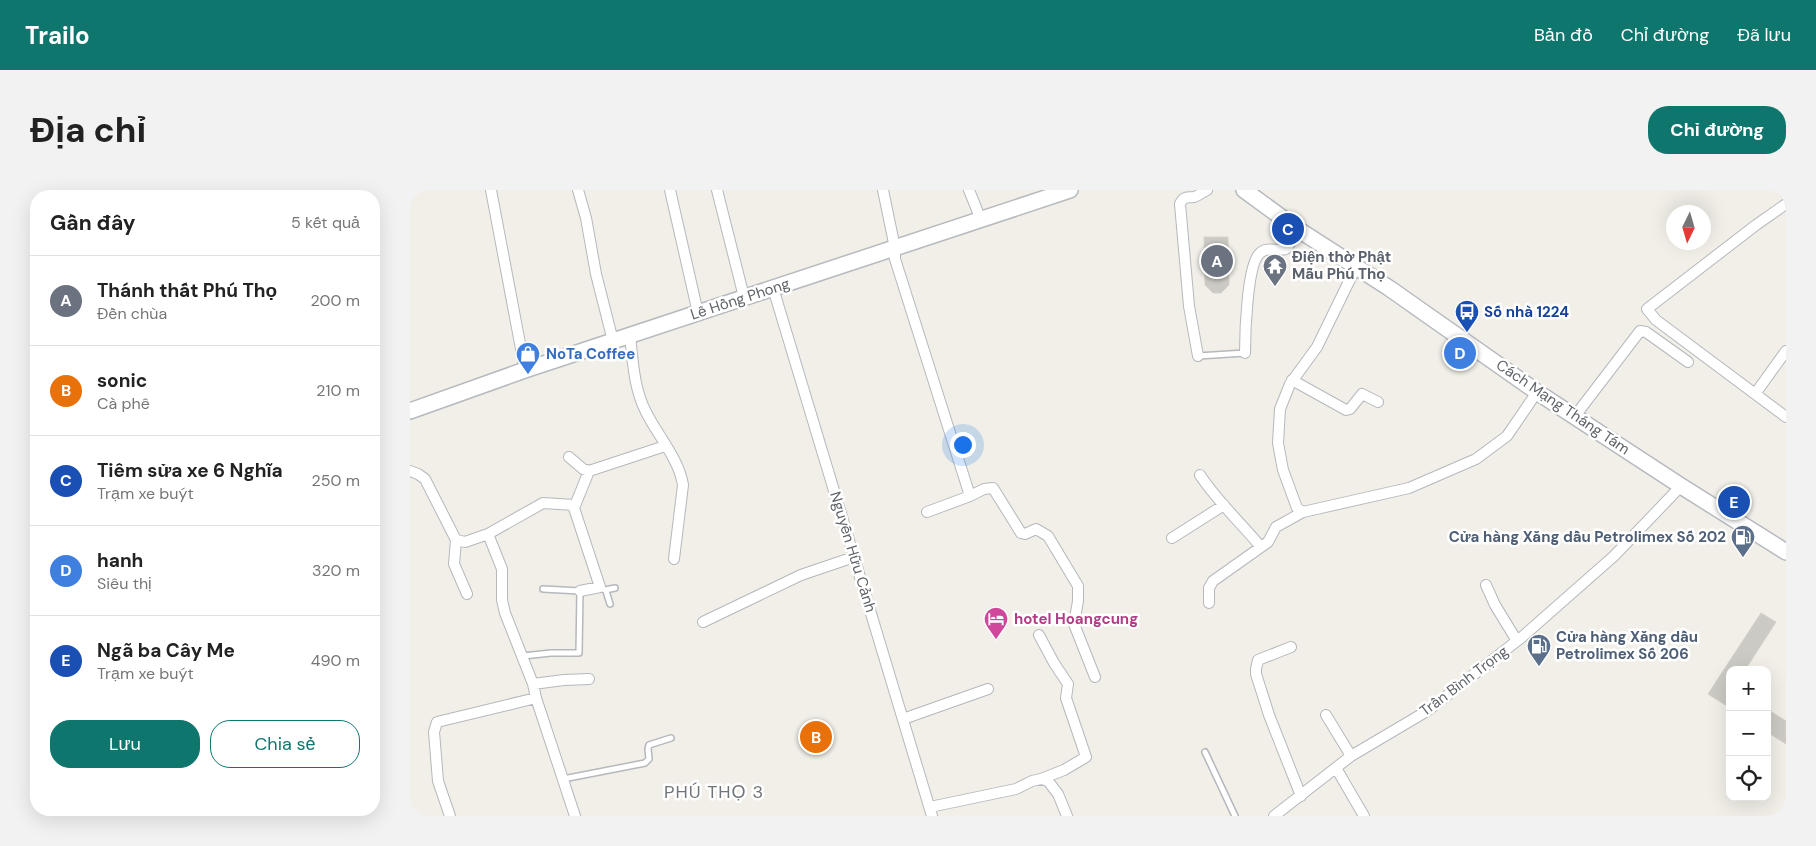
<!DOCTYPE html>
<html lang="vi">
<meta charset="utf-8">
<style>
body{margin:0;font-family:"DM Sans",sans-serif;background:#f2f2f2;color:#222}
.controls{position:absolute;right:15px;bottom:15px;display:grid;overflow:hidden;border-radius:10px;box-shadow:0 5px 20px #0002}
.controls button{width:45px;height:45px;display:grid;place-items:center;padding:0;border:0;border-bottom:1px solid #e0e0e0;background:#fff;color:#222;font:25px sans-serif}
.compass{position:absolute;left:1256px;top:15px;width:45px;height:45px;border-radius:50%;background:#fff;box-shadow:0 5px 20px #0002;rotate:185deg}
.you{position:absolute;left:552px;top:254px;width:18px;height:18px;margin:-12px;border:4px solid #fff;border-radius:50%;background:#1a73e8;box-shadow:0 0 0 8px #1a73e833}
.badge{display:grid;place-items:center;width:32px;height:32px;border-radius:50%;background:#0f766e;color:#fff;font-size:16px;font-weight:700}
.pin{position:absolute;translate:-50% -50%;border:2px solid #fff;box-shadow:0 1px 5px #0006}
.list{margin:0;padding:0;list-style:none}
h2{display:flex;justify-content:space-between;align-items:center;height:65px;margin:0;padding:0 20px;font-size:21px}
h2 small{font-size:16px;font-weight:400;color:#767676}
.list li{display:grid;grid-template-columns:32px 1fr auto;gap:15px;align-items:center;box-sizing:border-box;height:90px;padding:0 20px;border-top:1px solid #e0e0e0}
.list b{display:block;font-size:19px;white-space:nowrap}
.list p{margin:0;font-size:16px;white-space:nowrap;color:#767676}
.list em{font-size:16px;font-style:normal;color:#767676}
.actions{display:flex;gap:10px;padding:15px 20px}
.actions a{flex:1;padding:11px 0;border:1px solid #0f766e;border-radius:20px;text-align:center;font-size:18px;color:#0f766e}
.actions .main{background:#0f766e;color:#fff}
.icon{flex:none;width:28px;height:28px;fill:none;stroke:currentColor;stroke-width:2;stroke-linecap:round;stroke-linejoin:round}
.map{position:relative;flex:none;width:1376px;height:626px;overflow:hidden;border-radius:20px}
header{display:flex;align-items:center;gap:30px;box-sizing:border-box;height:70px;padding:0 25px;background:#0f766e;color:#fff}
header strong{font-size:24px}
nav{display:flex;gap:28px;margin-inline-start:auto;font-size:18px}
.intro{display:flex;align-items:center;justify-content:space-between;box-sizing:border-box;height:120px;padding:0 30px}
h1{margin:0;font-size:35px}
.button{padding:12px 22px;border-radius:20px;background:#0f766e;color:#fff;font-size:18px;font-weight:700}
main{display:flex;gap:30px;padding:0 30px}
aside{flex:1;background:#fff;border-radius:20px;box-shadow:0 5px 20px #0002}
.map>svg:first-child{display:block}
.building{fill:#cccac5;stroke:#d6d1c6}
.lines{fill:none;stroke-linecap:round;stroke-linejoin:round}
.lane-casing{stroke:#b5b8bc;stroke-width:8}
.street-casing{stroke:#b5b8bc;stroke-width:12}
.secondary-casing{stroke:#b6babf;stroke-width:18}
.lane{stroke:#fff;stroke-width:5}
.street{stroke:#fff;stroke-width:10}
.secondary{stroke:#fff;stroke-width:15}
.labels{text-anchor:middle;stroke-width:5;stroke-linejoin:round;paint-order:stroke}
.worship-label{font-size:15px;font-weight:bold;fill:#5b616d;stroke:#fff;text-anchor:start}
.street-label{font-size:15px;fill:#5f6368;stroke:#fff}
.transit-label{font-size:15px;font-weight:bold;fill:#164399;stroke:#fff;text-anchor:start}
.shop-label{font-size:15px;font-weight:bold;fill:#366cbe;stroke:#fff;text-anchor:start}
.service-label{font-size:15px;font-weight:bold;fill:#4e5e75;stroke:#fff;text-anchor:end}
.hotel-label{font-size:15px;font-weight:bold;fill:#b23c85;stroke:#fff;text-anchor:start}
.quarter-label{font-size:18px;letter-spacing:1px;fill:#70757a;stroke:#fff}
</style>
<header>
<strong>Trailo</strong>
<nav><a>Bản đồ</a><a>Chỉ đường</a><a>Đã lưu</a></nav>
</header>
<div class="intro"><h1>Địa chỉ</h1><a class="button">Chỉ đường</a></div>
<main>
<aside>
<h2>Gần đây<small>5 kết quả</small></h2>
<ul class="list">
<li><span class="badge" style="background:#6b7280">A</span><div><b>Thánh thất Phú Thọ</b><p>Đền chùa</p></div><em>200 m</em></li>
<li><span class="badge" style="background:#e8710a">B</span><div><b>sonic</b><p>Cà phê</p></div><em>210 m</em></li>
<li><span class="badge" style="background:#1a4fb4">C</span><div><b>Tiêm sửa xe 6 Nghĩa</b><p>Trạm xe buýt</p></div><em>250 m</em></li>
<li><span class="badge" style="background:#3f7fe0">D</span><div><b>hanh</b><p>Siêu thị</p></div><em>320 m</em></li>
<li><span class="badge" style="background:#1a4fb4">E</span><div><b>Ngã ba Cây Me</b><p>Trạm xe buýt</p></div><em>490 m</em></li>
</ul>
<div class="actions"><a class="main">Lưu</a><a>Chia sẻ</a></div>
</aside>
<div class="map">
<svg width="1376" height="626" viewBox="0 0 1376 626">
<rect width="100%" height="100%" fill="#f1efe8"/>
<path class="building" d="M794,47h24l1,48 -8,8h-8l-8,-8z
M1351,423l15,9 -31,48h-15v38l-22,-14z
M1357,519l19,12v23l-19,-12z"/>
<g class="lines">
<defs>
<path id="lane" d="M788,166l47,-3
M190,397l6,4 4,13
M195,400l10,-2
M113,466l28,-3h28l1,-62 -37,-2
M795,562l30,64
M153,589l82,-16 4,-4 -1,-10 1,-4 22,-7"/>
<path id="street" d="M81,0l34,180
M168,0l8,28 10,56 17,67
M260,0l28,123
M307,0l27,107
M473,0l12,58v11l75,237 14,-7 9,-1 28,45 4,1 11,-5 12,7 30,50v15l-4,23 21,53
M559,0l12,30
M1376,14l-30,21 -109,84 9,11 130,97
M946,77l-39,80 -27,37 -10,25 -2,34 5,27 14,38 6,4 106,-24 67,-29 31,-23 30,-44
M363,98l159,528
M220,146c3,26 4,53 16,76 12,24 33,47 37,73l-9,74
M835,163c0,-19 2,-89 15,-100 7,-7 18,-1 26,-4l13,-19
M788,166l-9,-50 -9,-102c4,-8 6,-6 14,-7 4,-1 9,-5 13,-7
M882,190l54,30 4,-1 12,-15 16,8
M1345,204l31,-43
M1165,226l65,-85 6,1 42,30
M159,267l14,12 6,2 76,-25
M0,281l8,3 7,5 31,61 9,2 23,-8 14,35v31l3,13 28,71 3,14 39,118
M790,285c17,26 41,48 61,72l7,-5 8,-15 27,-15
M517,322l43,-16
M78,344l55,-31 31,2
M762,348l52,-33
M46,350l-2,24 13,30
M1076,395l9,20 22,36
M170,401l20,-4 -26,-79 15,-37
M799,413v-15l4,-7 48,-34
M293,432l98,-47 53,-18
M629,445l15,28 14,21 -2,14 20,59 -22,13 -23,9
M881,457l-33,13 -2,9v5l13,41 32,81
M123,494l31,-4 25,-1
M916,525l25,41
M493,529l85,-30
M926,578l28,48
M520,617l86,-18 16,-8 9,-2 7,2 10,13 9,22
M40,626l-12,-35 -4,-49 3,-10 99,-24
M864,626l77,-60 76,-45 95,-74 92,-81 67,-70"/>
<path id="secondary" d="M834,0l55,40 90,58 148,104 144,94 105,66
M0,221l115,-41 545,-180"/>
</defs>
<use href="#lane" class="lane-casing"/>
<use href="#street" class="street-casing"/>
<use href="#secondary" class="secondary-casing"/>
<use href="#lane" class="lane"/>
<use href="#street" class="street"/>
<use href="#secondary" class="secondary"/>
</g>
<defs>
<symbol id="temple-pin" viewBox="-11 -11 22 30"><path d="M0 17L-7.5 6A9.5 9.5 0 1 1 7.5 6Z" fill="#6b7280" stroke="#fff"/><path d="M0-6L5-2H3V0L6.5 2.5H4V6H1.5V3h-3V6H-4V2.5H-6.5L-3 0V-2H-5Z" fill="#fff"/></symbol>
<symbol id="bus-pin" viewBox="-11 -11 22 30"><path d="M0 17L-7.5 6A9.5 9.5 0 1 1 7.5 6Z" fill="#1a4fb4" stroke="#fff"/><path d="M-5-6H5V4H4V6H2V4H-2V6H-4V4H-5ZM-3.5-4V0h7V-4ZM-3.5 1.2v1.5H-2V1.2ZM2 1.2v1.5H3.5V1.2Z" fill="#fff"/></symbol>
<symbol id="shop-pin" viewBox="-11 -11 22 30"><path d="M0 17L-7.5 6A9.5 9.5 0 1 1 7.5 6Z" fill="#3f7fe0" stroke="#fff"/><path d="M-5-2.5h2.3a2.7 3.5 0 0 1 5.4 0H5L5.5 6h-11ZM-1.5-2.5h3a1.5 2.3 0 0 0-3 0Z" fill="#fff"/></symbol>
<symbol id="fuel-pin" viewBox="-11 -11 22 30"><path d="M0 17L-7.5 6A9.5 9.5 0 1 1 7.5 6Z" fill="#5c6f8a" stroke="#fff"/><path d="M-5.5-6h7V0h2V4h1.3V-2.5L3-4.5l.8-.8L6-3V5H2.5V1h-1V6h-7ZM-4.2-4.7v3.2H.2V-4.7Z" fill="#fff"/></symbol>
<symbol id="hotel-pin" viewBox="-11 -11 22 30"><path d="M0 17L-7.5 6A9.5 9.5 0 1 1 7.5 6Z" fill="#d1479c" stroke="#fff"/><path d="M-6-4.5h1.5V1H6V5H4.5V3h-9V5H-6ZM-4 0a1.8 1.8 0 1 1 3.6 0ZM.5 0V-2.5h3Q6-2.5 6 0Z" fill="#fff"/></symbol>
</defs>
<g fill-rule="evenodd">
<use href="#temple-pin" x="851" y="62" width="28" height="38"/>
<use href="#bus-pin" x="1043" y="108" width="28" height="38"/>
<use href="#shop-pin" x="104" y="150" width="28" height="38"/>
<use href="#fuel-pin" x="1319" y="333" width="28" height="38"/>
<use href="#hotel-pin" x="572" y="415" width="28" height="38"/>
<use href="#fuel-pin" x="1115" y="442" width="28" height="38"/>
</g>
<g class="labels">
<g class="worship-label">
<text x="882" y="72">Điện thờ Phật<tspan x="882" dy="17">Mẫu Phú Thọ</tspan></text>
</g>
<g class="street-label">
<text transform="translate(330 109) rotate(-18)" y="5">Lê Hồng Phong</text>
<text transform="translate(1153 217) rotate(34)" y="5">Cách Mạng Tháng Tám</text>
<text transform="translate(443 362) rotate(73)" y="5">Nguyễn Hữu Cảnh</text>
<text transform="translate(1054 491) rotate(-37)" y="5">Trần Bình Trọng</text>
</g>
<g class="transit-label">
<text x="1074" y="127">Số nhà 1224</text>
</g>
<g class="shop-label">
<text x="136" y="169">NoTa Coffee</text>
</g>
<g class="service-label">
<text x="1316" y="352">Cửa hàng Xăng dầu Petrolimex Số 202</text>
<text x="1146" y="452" text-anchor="start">Cửa hàng Xăng dầu<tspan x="1146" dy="17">Petrolimex Số 206</tspan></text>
</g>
<g class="hotel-label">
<text x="604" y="434">hotel Hoangcung</text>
</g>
<g class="quarter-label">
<text x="304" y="608">PHÚ THỌ 3</text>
</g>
</g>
</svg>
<div class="controls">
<button>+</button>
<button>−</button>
<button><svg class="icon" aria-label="locate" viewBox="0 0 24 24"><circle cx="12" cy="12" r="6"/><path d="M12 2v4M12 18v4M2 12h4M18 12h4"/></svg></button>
</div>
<svg class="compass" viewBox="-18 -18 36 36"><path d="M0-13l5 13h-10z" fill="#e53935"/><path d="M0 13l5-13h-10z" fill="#767676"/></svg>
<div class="you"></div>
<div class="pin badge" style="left:807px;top:71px;background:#6b7280">A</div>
<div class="pin badge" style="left:406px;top:547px;background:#e8710a">B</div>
<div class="pin badge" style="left:878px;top:39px;background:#1a4fb4">C</div>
<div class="pin badge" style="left:1050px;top:163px;background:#3f7fe0">D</div>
<div class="pin badge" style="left:1324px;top:312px;background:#1a4fb4">E</div>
</div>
</main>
